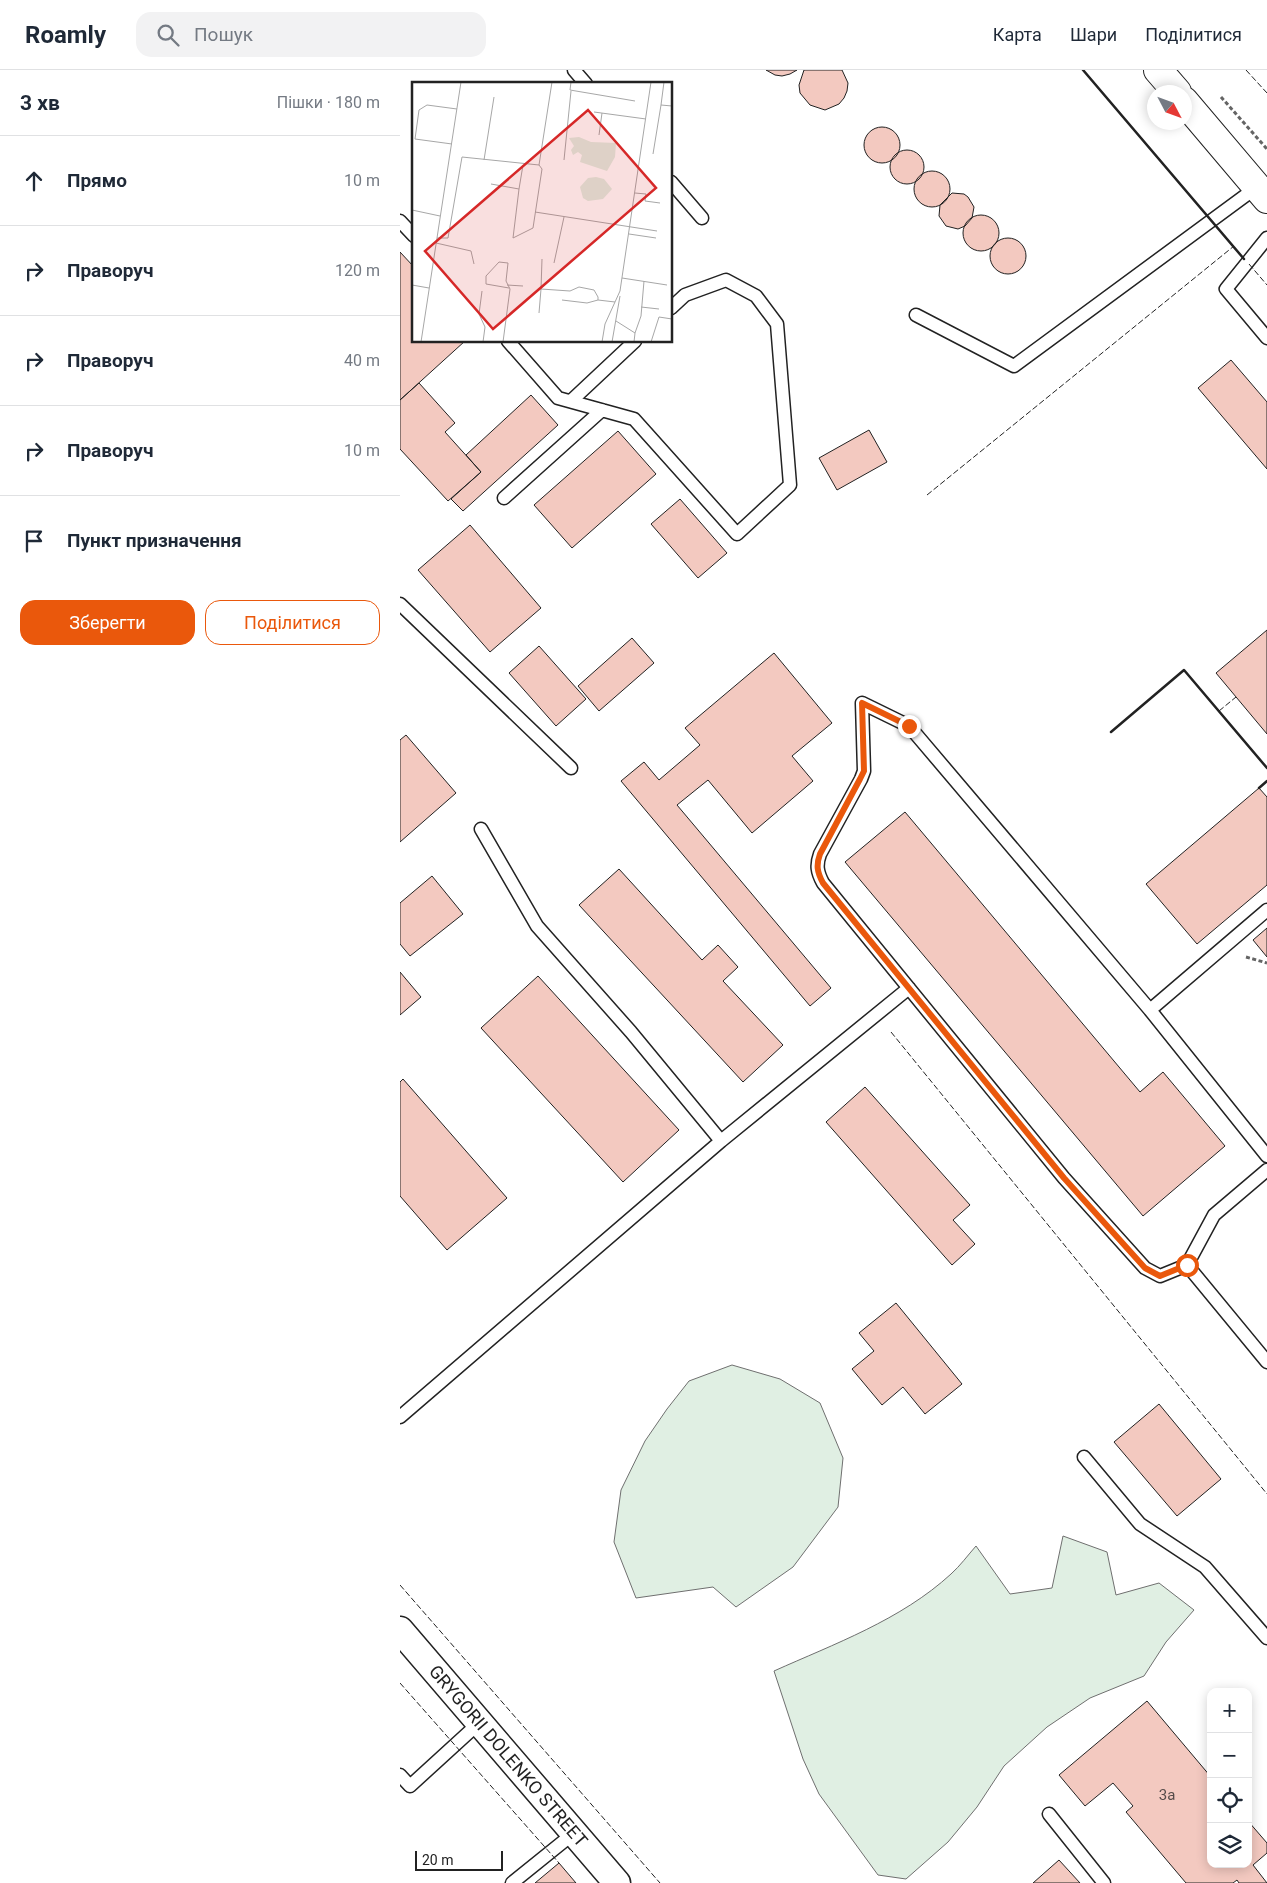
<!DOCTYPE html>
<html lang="uk">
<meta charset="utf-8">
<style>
body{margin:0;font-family:Roboto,sans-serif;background:#f2f2f3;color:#1f2937}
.controls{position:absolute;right:15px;bottom:15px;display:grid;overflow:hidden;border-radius:10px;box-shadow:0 2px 12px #0003}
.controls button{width:45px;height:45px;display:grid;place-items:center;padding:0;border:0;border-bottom:1px solid #e0e1e3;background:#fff;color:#1f2937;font:25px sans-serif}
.compass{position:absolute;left:747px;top:15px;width:45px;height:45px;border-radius:50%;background:#fff;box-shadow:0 2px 12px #0003;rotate:131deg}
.scale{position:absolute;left:15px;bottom:12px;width:88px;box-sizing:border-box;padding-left:5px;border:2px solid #222;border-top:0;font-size:14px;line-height:18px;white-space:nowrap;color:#222;-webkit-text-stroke:4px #fff;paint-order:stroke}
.stop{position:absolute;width:15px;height:15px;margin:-11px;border:4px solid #ea580c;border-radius:50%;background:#fff}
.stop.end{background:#ea580c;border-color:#fff;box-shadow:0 1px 5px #0008}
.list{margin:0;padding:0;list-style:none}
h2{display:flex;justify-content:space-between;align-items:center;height:65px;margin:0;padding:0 20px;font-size:21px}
h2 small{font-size:16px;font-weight:400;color:#747a83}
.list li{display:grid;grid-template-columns:32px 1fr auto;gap:15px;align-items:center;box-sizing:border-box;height:90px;padding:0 20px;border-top:1px solid #e0e1e3}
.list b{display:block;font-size:19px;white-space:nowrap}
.list em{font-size:16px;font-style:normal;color:#747a83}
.actions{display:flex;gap:10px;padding:15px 20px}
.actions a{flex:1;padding:11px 0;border:1px solid #ea580c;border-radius:15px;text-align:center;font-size:18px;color:#ea580c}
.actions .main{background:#ea580c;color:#fff}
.icon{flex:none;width:28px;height:28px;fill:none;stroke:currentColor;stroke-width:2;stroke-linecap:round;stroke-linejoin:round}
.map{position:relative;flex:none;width:867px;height:1813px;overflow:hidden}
header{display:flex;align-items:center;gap:30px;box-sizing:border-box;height:70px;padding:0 25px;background:#fff;border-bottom:1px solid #e0e1e3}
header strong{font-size:24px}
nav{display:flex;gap:28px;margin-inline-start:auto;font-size:18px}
.search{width:350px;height:45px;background:#f2f2f3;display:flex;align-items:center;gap:12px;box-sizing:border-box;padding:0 18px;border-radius:15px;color:#747a83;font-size:19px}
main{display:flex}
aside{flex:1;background:#fff}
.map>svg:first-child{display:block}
.green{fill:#e0efe3;stroke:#6f6f6f}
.building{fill:#f3c9c0;stroke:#222}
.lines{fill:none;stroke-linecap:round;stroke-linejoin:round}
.lane-casing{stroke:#222;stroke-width:15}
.street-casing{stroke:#222;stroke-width:29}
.secondary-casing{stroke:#222;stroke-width:30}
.path{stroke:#646464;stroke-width:3;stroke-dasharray:4 2.5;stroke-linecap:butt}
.lane{stroke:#fff;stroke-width:12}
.street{stroke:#fff;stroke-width:26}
.secondary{stroke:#fff;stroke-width:28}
.fence{stroke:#222;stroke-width:1;stroke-dasharray:6 2.5;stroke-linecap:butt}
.wall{stroke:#222;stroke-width:2.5}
.route{stroke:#ea580c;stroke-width:6}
.labels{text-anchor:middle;stroke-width:4;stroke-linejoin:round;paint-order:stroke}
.number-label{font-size:15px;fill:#564c4a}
.street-label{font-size:18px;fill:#222;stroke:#fff}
.inset-road{fill:none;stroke:#a7a7a7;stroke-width:1}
.view{fill:#d62828;fill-opacity:0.15;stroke:#d62828;stroke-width:2.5}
.inset-edge{fill:none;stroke:#222;stroke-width:2.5}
</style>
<header>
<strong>Roamly</strong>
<div class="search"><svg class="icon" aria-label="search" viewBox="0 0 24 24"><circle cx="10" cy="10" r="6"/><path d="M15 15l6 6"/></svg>Пошук</div>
<nav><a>Карта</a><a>Шари</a><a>Поділитися</a></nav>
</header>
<main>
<aside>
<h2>3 хв<small>Пішки · 180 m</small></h2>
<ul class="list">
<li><svg class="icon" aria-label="ahead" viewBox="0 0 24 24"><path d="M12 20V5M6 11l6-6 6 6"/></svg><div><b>Прямо</b></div><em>10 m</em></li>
<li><svg class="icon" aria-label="right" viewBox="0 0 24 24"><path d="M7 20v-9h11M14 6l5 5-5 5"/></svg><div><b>Праворуч</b></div><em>120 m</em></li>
<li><svg class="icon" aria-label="right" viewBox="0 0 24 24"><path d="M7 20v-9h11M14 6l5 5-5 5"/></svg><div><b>Праворуч</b></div><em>40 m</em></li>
<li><svg class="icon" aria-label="right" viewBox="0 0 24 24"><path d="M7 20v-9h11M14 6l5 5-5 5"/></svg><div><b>Праворуч</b></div><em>10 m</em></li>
<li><svg class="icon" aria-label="arrive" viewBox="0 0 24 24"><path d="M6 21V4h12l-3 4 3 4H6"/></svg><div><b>Пункт призначення</b></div></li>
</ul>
<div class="actions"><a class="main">Зберегти</a><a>Поділитися</a></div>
</aside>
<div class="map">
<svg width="867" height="1813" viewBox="0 0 867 1813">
<rect width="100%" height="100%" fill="#fff"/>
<path class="green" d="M332,1295l48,14 40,24 23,55 -5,49 -45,60 -57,40 -23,-20 -77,11 -22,-56 7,-52 24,-49 22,-32 22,-28z
M663,1466l44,16 9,43 43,-12 35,27 -28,32 -22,34 -54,22 -43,29 -43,39 -27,41 -29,35 -42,37 -28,-4 -59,-81 -16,-35 -29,-88c60,-27 127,-51 177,-97 9,-8 17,-19 25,-28l34,48 42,-6z"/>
<path class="building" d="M366,0h31l-7,4 -8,2 -7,-1z
M404,0h38l6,13 -1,8 -3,7 -5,6 -14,6 -15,-5 -10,-12 -1,-8z
M464 75a18 18 0 1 1 36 0a18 18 0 1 1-36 0Z
M490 97a17 17 0 1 1 34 0a17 17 0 1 1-34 0Z
M514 119a18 18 0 1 1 36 0a18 18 0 1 1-36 0Z
M552,123l12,1 4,3 6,10 -2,11 -7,8 -7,3 -12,-3 -7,-10 1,-11z
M563 163a18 18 0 1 1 36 0a18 18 0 1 1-36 0Z
M590 186a18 18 0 1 1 36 0a18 18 0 1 1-36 0Z
M0,182l14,15v74h51l-65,59z
M831,290l36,42v67l-69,-81z
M19,313l36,40 -10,9 36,40 -33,29 -48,-52v-49z
M131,325l27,30 -95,86 -12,-12 30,-27 -15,-17z
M469,360l18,32 -50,28 -18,-32z
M218,361l38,43 -84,74 -38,-43z
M280,429l47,54 -29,25 -47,-54z
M70,455l71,83 -51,44 -72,-82z
M867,560v104l-51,-61z
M232,568l22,25 -55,48 -21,-25z
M139,576l47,53 -30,27 -47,-53z
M374,583l58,70 -40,33 21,25 -61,52 -44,-53 -31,25 154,183 -21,18 -189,-225 23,-19 15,18 41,-35 -15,-17z
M6,665l50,58 -56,49v-102z
M859,718l8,9v88l-70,59 -51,-60z
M505,742l235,280 23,-20 62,74 -82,70 -298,-354z
M219,799l83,91 16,-15 20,22 -15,14 60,64 -40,37 -164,-177z
M32,806l31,38 -53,42 -10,-12v-41z
M867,858v29l-14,-17z
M0,902l21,25 -21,18z
M138,906l141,154 -56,52 -142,-154z
M3,1009l104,119 -60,52 -47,-54v-114z
M465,1017l105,118 -17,15 22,24 -23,21 -126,-143z
M496,1233l66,81 -37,30 -22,-27 -21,18 -30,-36 22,-18 -15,-18z
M759,1334l62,75 -44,37 -63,-74z
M747,1631l64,76v87h37v-43l19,22v10l-14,12 14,18h-28l-2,-3 -4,3h-47l-60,-71 7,-6 -20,-23 -28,23 -26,-31z
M659,1790l21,23h-47z
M159,1793l17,20h-41z"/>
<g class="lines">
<defs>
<path id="lane" d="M174,0l12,14
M271,112l31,36
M0,151l14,15
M867,168l-41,51 41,49
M516,245l98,51 243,-179
M108,271l50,57 76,21 103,115 53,-49 -13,-161 -21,-28 -30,-16 -41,15 -14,13
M171,331l64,-60
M104,428l98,-88
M0,534l171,164
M81,759l56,97 94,106 90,109
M867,840l-117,100 117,146
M750,940l-241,-284 -47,-23 2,68 -3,8 -41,75c-4,11 -3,18 3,29l241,295 81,90 15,8 27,-11
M867,1100l-53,45 -27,50 80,97
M0,1347l321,-276 188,-153
M684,1387l56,67 65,43 62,71
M0,1705l10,11 69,-63
M649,1744l55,69
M112,1813l62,-50"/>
<g id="street">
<path id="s1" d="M0,1560l217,253"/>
</g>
<path id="secondary" d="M758,0l19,22
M784,31l83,98"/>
</defs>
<use href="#lane" class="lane-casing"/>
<use href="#street" class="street-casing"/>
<use href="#secondary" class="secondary-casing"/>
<path class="path" d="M821,27l46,52
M846,887l21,6"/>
<use href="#lane" class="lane"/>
<use href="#street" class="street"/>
<use href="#secondary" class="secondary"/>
<path class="fence" d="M846,0l21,23
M849,194l18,21
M527,425l307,-249
M819,641l17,-14
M491,962l376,462
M0,1515l260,298
M0,1613l159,180"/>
<path class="wall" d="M683,0l161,189
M711,662l73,-62 83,98
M859,718l8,-7"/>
</g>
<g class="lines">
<path class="route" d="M509,656l-47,-23 2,68 -4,8 -40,75c-4,11 -3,18 3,29l241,295 81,90 15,8 27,-11"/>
</g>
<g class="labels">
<g class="number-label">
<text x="767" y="1730">3а</text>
</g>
<g class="street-label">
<text dy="6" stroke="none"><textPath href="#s1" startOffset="166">GRYGORII DOLENKO STREET</textPath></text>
</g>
</g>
<g transform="translate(12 12)">
<rect width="260" height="260" fill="#fff"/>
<path d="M167,55l12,5 25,1 -1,14 -8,14 -27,-9 2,-7 -4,-3 -5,3 -2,-5 3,-4 -5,-8zM184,95l8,2 8,10 -9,10 -15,2 -5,-3 -3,-11 8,-9z" fill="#e0efe3"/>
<path class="inset-road" d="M159,0l-1,8 65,11M252,0l-3,23 11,1M182,30l52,7M187,53l3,-22M40,62l-37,-5 4,-29 8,-5 30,4M241,72l8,-49M72,78l10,-63M152,78l7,-69M79,102l28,5 4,-24M223,111l11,1 -1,7 15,2M0,128l28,6M123,130l122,19M217,152l27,4M25,156h11l14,-81 77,8 13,-83M101,156l20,-10 9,-59 -3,-4M101,156l6,-49M24,161l35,8 3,13M142,181l10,-46M210,196l45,7M0,203l17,3M95,203l16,1M129,207l1,-30M70,209l-3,23 6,13 -2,15M186,218l17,2M229,225l18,2M127,231l2,-24 29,2 9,-4 15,3 4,7v3l-11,3 -25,-3M204,239l19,12 -1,9M223,251l6,-17 3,-35M9,260l40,-260M91,260l7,-53 -4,-8 2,-18 -9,-1 -13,14v8l23,4M190,260l3,-18 15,-33 31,-209M200,260l8,-46M239,260l8,-25 13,2"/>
<path class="view" d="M176,28l68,78 -163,141 -68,-78z"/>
<rect width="260" height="260" class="inset-edge"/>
</g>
</svg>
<div class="controls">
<button>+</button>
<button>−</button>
<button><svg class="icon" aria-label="locate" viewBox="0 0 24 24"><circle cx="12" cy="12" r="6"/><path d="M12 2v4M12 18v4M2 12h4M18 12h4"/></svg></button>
<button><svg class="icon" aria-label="layers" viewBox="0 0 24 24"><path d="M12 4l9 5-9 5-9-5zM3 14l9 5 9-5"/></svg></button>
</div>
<svg class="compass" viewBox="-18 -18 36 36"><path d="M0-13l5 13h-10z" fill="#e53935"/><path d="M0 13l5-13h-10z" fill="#747a83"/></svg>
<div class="scale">20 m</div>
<div class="stop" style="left:787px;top:1195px"></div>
<div class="stop end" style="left:509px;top:656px"></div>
</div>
</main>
